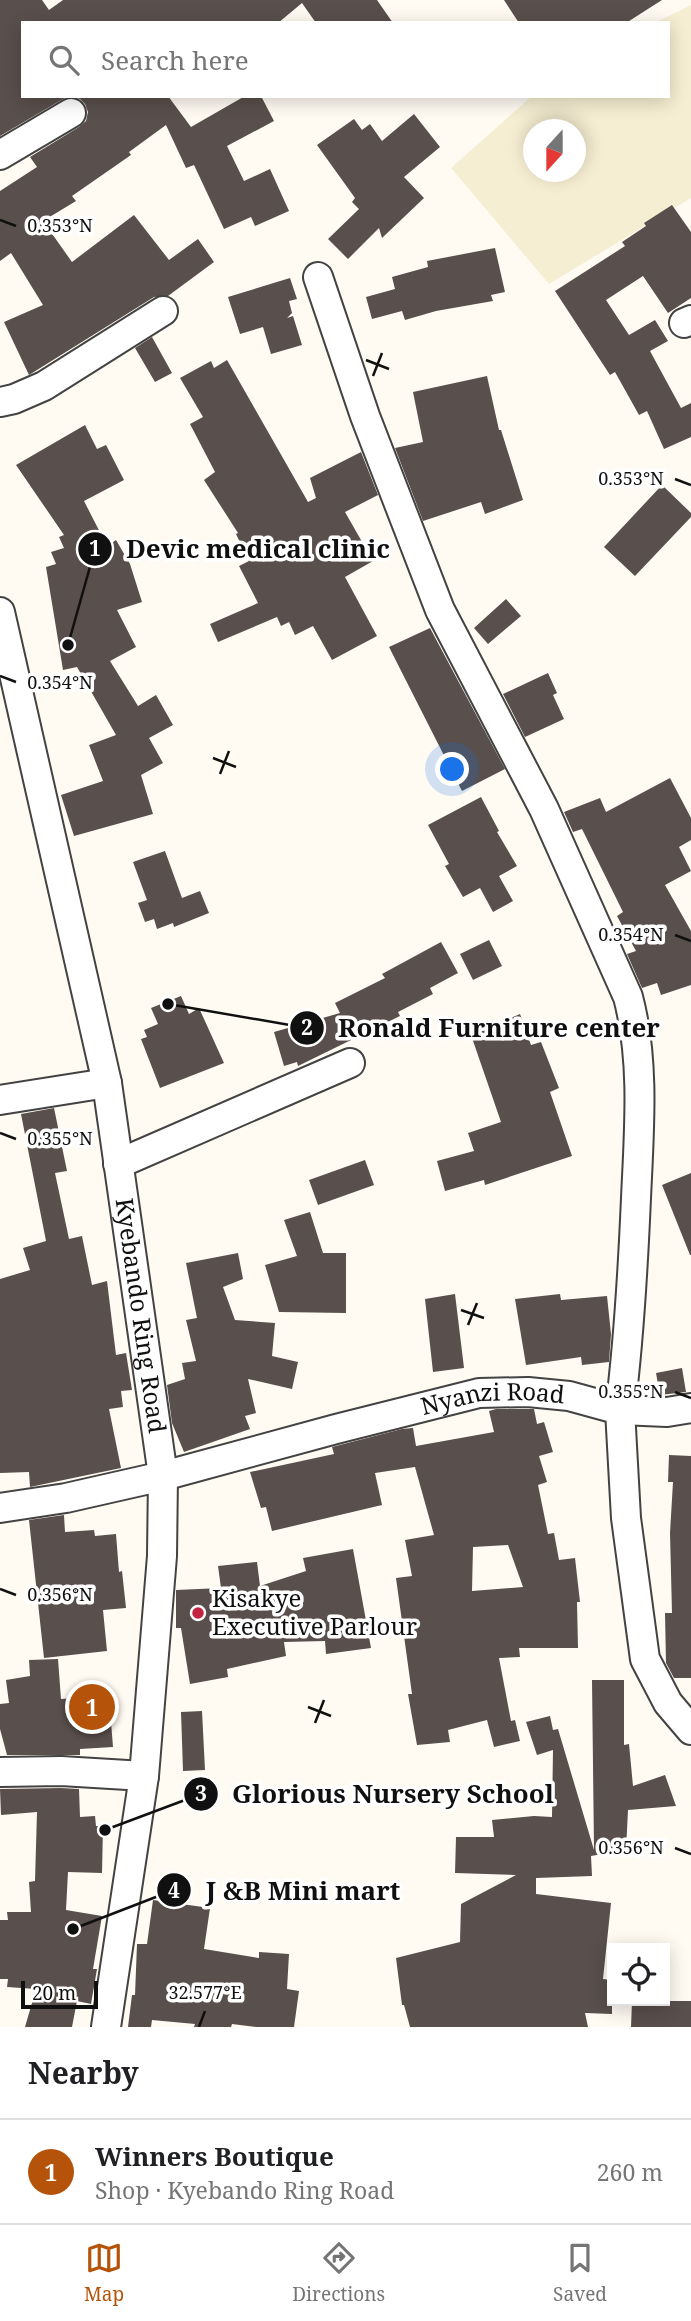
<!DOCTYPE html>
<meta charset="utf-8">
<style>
body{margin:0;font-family:"Noto Serif",serif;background:#f2f2f2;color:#202124}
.controls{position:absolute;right:21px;bottom:21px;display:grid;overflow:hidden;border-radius:0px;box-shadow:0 4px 18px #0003}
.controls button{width:63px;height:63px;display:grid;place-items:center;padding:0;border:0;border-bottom:2px solid #e0e0e0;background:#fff;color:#202124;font:35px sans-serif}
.compass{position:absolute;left:523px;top:119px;width:63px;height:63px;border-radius:50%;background:#fff;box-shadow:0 4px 18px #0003;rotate:201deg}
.scale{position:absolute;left:21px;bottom:18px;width:77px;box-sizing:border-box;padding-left:7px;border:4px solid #101010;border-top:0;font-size:19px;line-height:24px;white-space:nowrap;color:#101010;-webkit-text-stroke:5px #fff;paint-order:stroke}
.you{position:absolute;left:453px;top:770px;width:24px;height:24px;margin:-18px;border:5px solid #fff;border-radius:50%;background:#1a73e8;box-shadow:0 0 0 10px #1a73e833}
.badge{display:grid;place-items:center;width:46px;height:46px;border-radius:50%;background:#b45309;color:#fff;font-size:23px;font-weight:700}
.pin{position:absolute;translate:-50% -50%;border:4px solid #fff;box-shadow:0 2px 7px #0006}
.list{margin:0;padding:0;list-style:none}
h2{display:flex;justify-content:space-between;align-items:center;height:91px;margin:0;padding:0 28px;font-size:30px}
h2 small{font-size:23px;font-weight:400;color:#757577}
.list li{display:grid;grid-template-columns:46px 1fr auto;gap:21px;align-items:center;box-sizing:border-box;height:105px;padding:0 28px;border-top:2px solid #e0e0e0}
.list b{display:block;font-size:26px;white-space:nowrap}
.list p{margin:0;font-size:23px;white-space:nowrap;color:#757577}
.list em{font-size:23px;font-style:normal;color:#757577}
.icon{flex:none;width:38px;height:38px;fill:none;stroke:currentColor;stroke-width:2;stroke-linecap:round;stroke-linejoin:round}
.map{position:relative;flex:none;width:691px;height:2027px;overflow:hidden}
.search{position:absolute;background:#fff;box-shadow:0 4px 18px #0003;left:21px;right:21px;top:21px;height:77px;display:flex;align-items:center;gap:18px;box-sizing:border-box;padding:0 24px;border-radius:0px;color:#757577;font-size:26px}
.sheet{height:196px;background:#fff}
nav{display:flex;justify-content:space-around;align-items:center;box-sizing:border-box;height:98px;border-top:2px solid #e0e0e0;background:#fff;font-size:19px;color:#757577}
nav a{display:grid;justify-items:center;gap:4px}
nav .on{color:#b45309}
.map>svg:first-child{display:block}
.farmland{fill:#f6eed2;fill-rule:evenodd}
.building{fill:#594f4c;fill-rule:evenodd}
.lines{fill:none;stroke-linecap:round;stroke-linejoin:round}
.minor-casing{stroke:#434343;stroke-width:32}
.minor{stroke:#fff;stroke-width:28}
.ticks{fill:none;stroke:#101010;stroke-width:2.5}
.poi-dot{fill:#c52342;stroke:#fff;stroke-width:2.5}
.labels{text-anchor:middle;stroke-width:7;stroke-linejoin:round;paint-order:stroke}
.street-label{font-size:24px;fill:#101010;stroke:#fff}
.poi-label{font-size:24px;fill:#101010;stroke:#fff;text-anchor:start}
.ticks-label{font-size:18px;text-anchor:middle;fill:#101010;stroke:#fff;stroke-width:7;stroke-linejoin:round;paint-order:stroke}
.leader{fill:none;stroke:#101010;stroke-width:2.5}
.callout-dot{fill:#101010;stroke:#fff;stroke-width:2.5}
.mark-label{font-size:21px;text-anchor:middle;font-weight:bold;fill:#fff}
.callout-label{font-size:26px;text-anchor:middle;font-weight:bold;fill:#101010;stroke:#fff;stroke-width:7;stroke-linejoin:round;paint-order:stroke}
</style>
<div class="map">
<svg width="691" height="2027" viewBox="0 0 691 2027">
<rect width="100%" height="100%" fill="#fffbf3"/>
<path class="farmland" d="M691,5v193l-142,86 -98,-116 81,-72h136v-73h-14zM534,130h42v42h-42z"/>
<path class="building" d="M0,0h42l7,10 14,-10h314l16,23h-77l-14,-20 -24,20h-255v73h145l23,31 54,-31h16l13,25 -47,25 17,35 26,-12 19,42 -34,15 -4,-9 -27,12 -30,-64 -8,3 -20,-43 -37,27 2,3 -59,41 4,5 -33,20 29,41 62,-47 35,45 29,-21 16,23 -46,34 -14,1 -125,78 -25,-53 39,-17 -32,-52 -11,8v-70l37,-24 -7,-10 49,-30 7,-6 2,-9 -3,-8 -5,-5 -10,-3 -7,3 -63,37z
M504,0h158l-36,23h-107z
M414,114l26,33 -36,30 20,21 -42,40 -3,-10 -31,31 -20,-20 31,-30 -7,-7 3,-4 -38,-53 37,-26 8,11 8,-6 12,17z
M672,205l19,27v66l-23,15 -25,-37 -37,24 23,35 26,-15 13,21 -18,10 31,57 10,-5v34l-27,12 -17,-38 -8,4 -24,-43 -5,3 -55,-84 70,-45 -3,-4 24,-16 -2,-3z
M495,248l10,44 -14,3 2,6 -57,10 -31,9 -3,-9 -30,8 -6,-22 29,-8 -3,-12 36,-10 -1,-6z
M290,278l7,21 -8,2 3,12 -5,5 6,-2 9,29 -31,9 -8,-27 -23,7 -12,-37z
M152,337l20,36 -17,9 -20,-34z
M227,360l81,142 8,-4 -6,-20 51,-26 17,43 -33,17 28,49 -28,16 32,59 -45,24 -19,-34 -18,9 -6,-13 -8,4 -4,-9 -59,25 -8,-18 48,-21 -19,-37 10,-5 -13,-27 2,-1 -34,-53 11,-8 -25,-48 13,-7 -23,-39 31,-17 3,7z
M487,376l12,54h2l22,70 -38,14 -4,-12 -58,19 -28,-73 28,-6 -10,-50z
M85,425l12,24 9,-4 18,35 -40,21 23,45 9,-6 14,24 12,38 -25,8 19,37 -26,14 28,45 18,-11 17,30 -24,13 14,25 -22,12 12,39 -79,22 -13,-41 42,-14 -14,-36 27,-10 -39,-68 -14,3 -17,-103 10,-3 -5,-12 13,-4 -5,-11 5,-2 -48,-70z
M662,485l29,28v4l-56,59 -31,-29z
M506,599l15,17 -33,28 -14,-16z
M430,628l75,141 -43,22 -73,-144z
M548,673l9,20 -4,2 11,24 -39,18 -22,-43z
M670,778l21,40v22l-12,7 12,24 -26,14 26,46v54l-30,10 -4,-12 -15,5 -15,-34 9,-3 -19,-35 6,-4 -41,-83 -9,3 -9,-20 36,-14 6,14z
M481,797l18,34 -2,1 20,34 -18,10 14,25 -20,11 -13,-24 -17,9 -18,-31 4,-2 -21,-39z
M165,851l17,47 18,-7 9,22 -35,14 -1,-4 -16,6 -3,-10 -9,3 -7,-19 9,-3 -14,-38z
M489,940l13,26 -29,14 -13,-26z
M441,942l17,31 -28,15 3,6 -35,18 2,4 -102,50 -1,-4 -13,4 -10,-34 66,-19 -5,-10 50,-25 -3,-4z
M181,996l8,18 10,-6 25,55 -64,25 -19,-49 6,-2 -3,-7 14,-6 -7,-16z
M520,1014l11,31 10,-3 18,46 -9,4 22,64 -87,29 -1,-5 -39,11 -8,-30 37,-10 -6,-18 33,-11 -30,-87z
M54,1108l13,63 -12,2 14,66 13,-3 10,49 15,-4 9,74 10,-2 6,37 -11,1 2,16 -14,2 12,59 -91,19 -1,-15 -29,1v-194l30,-9 -7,-22 23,-7 -25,-127z
M365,1160l9,25 -56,20 -9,-25z
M691,1173v82h-1l-28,-70z
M310,1212l13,41h23v60l-67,-1 -14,-47 32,-9 -13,-36z
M238,1253l5,26 -20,8 12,33 40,3 -3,33 26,6 -6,27 -44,-10 8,34 -11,3 5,13 -66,23 -12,-29 -5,-38 18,-6 -3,-16 14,-2 -10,-41 11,-2 -11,-55z
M455,1294l9,74 -31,4 -8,-73z
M560,1294l1,6 46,-4 4,38 -2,28 -27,3 -1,-8 -55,8 -11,-66z
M682,1368l4,24 -26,3 -4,-22z
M496,1409h38l3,15 7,-2 9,30 -14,4 8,26 -9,3 10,49 6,-1 5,27 16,-2 5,44h-3l1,46h-59l1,9 -21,1 12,63 4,-1 5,21 -26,6 -7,-27 -39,10 2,12 -33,3 -9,-51h4l-16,-116 16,-2 -7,-36 29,-5 -19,-68 -40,6 7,32 -110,26 -6,-24 -5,1 -11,-36 84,-18 -2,-7 70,-18 11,-1 3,18 78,-14 -5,-21zM508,1545l15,42 -51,4 1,-44z
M669,1455l22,1v222h-17l-8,-15 -1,-50h7l-2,-80 3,-51h-5z
M64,1515l1,17 29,-2 1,6 21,-2 3,38 3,-1 4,37 -23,2 4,41 -63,7 -15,-138z
M353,1549l18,99 -45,6 -1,-13 -41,1 2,14 -59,13 1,8 -38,7 -9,-56h-5v-38l45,-2 -3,-22 39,-4 3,24 46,-15 -3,-13z
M58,1659l3,40 48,-3 4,51 -33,2v6h-73l-7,-26v-25l9,-1 -3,-23 24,-4 -1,-16z
M592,1680h32v65l5,-1 4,42 32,-11 11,31 -48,4 -2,40 -35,6 1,20 -56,2v16l75,9 -8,76 9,1v34l-27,-1 3,14h-178l-6,-22h-2l-6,-47 64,-16 1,-38 55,-29 -61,-2 1,-36h38l-2,-17 42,-4 18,1 1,-67 -16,5 -11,-33 24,-6 3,14 5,-1 36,121z
M202,1711l3,59 -22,1 -2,-59z
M61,1788l18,1 1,28 15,-1 1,10h7l-1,47 -34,-1 -2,38 36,6 -9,53h4l-6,35 -14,-3 -5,26h-47l11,-38 -29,-2 1,-8h-8v-59h8l-1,-8h24l-2,-30 6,-1 2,-69 -36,3 -1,-26z
M153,1900l57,8 -6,41 55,9v-6l30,2 -2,35 12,2 -5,36h-37l-25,-3 -1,3h-37l1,-3 -43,-4 -1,7h-23l4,-32h3l2,-51h10z
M632,2001h59v26h-60z"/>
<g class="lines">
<defs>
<g id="minor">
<path d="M0,155l71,-42"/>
<path d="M318,277l47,139 75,194 104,199 84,188c17,64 11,134 8,201 -3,70 -7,142 -16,212l47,2 24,-4"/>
<path d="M684,323l7,-3"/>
<path d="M0,402l14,-3 30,-13 119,-75"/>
<path id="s1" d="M0,612l107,471 56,393 -1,80 -18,220 -38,251"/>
<path d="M0,1100l107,-17"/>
<path d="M118,1164l232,-101"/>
<path id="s2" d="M0,1508l66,-10 97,-22 173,-47 143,-36 49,-1 41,4 51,14 6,108 19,141 23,44 23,27"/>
<path d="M0,1772l61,-1 83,5"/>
</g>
</defs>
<use href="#minor" class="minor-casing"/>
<use href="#minor" class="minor"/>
</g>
<path class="ticks" d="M0,220l16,6M366,360l23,9M373,376l9,-23M675,479l16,6M0,676l16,6M213,758l23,9M220,774l9,-23M675,935l16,6M0,1133l16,6M461,1310l23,8M468,1325l9,-22M675,1392l16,6M0,1589l16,6M308,1707l23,9M315,1723l9,-23M675,1848l16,6M199,2027l6,-16"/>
<circle class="poi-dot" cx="198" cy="1613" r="7"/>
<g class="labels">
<g class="street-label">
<text dy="8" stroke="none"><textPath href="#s1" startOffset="718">Kyebando Ring Road</textPath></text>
<text dy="8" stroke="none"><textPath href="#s2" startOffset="506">Nyanzi Road</textPath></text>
</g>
<g class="poi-label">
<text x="212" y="1607">Kisakye<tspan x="212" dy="28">Executive Parlour</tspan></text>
</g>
</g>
<g class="ticks-label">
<text x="60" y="232">0.353°N</text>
<text x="631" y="485">0.353°N</text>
<text x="60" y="689">0.354°N</text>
<text x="631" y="941">0.354°N</text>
<text x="60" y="1145">0.355°N</text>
<text x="631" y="1398">0.355°N</text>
<text x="60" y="1601">0.356°N</text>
<text x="631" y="1854">0.356°N</text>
<text x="205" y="1999">32.577°E</text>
</g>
<path class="leader" d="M68 645L95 549M168 1004L307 1028M105 1830L201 1794M73 1929L174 1890"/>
<g class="callout-dot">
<circle cx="68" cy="645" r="7"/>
<circle cx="168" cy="1004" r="7"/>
<circle cx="105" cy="1830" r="7"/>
<circle cx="73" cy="1929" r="7"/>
<circle cx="95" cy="549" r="18"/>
<circle cx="307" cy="1028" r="18"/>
<circle cx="201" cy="1794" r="18"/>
<circle cx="174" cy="1890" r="18"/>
</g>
<g class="mark-label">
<text x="95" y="556">1</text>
<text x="307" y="1035">2</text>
<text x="201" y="1801">3</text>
<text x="174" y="1898">4</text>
</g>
<g class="callout-label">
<text x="258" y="558">Devic medical clinic</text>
<text x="499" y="1037">Ronald Furniture center</text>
<text x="393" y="1803">Glorious Nursery School</text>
<text x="303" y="1900">J &amp;B Mini mart</text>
</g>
</svg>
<div class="controls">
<button><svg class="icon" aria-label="locate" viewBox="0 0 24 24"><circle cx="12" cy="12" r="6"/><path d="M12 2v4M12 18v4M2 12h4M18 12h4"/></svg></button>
</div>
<svg class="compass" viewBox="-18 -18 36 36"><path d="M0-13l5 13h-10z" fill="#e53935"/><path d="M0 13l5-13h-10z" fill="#757577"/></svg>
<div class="scale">20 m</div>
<div class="you"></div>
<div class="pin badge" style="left:92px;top:1707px">1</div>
<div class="search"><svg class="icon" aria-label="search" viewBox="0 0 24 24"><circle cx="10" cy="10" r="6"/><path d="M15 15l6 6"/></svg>Search here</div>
</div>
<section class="sheet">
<h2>Nearby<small></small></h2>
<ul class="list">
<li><span class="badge">1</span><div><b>Winners Boutique</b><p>Shop · Kyebando Ring Road</p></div><em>260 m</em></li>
</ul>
</section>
<nav>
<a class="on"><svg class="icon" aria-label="map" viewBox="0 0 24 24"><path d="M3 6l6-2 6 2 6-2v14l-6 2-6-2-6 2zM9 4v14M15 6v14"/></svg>Map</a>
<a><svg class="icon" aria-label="directions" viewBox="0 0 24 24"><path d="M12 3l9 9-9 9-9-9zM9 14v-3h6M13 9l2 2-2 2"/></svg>Directions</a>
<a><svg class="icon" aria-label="saved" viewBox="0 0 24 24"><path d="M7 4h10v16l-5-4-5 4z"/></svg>Saved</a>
</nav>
